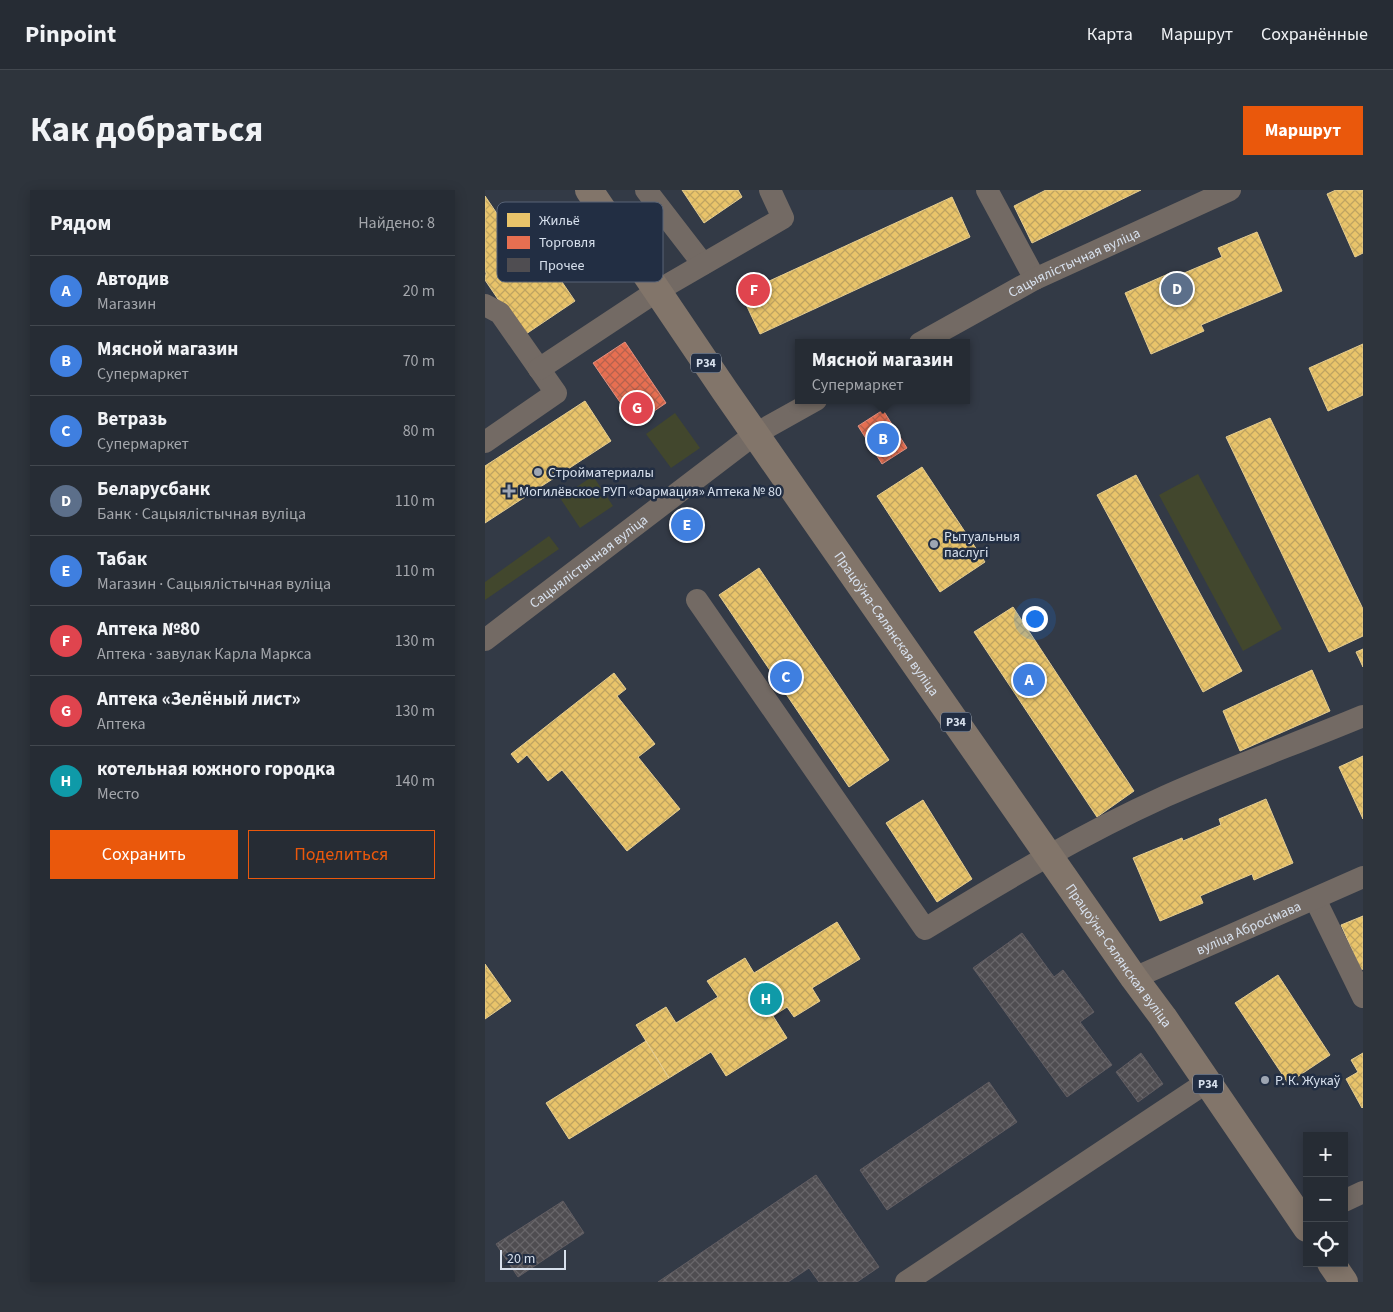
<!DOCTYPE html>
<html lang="ru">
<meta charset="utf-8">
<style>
body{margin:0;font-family:"Source Sans 3",sans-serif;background:#2e343c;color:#f1f3f6}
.controls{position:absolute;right:15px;bottom:15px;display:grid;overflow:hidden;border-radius:0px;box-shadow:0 2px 12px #0003}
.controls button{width:45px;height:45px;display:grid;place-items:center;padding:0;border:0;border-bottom:1px solid #42484f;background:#262c34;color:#f1f3f6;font:25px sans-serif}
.scale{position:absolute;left:15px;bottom:12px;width:66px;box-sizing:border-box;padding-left:5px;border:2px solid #d7e0ed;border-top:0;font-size:14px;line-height:18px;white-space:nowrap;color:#d7e0ed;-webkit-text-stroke:4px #222e43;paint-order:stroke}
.you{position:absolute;left:549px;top:428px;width:18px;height:18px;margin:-12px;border:4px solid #fff;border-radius:50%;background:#1a73e8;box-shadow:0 0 0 8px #1a73e833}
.badge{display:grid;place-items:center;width:32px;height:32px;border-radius:50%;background:#ea580c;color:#fff;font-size:16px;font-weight:700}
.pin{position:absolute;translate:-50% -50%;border:2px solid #fff;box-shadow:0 1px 5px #0006}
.popup{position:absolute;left:310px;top:149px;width:175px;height:65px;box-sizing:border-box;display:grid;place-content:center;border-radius:0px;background:#262c34;filter:drop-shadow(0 1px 4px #0005);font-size:16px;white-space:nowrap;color:#a4a7ac}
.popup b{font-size:19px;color:#f1f3f6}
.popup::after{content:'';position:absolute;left:50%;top:100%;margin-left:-10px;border:10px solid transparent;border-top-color:#262c34}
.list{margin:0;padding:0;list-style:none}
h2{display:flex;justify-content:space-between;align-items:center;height:65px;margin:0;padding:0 20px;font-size:21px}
h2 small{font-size:16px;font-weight:400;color:#a4a7ac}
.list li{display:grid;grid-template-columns:32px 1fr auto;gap:15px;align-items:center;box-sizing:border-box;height:70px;padding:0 20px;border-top:1px solid #42484f}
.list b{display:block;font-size:19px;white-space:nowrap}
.list p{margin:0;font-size:16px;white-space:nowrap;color:#a4a7ac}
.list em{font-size:16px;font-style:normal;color:#a4a7ac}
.actions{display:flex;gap:10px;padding:15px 20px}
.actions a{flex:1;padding:11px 0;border:1px solid #ea580c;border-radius:0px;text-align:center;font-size:18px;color:#ea580c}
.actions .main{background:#ea580c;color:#fff}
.icon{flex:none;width:28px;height:28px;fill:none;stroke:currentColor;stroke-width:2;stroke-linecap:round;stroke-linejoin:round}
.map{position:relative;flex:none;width:878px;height:1092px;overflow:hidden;border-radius:0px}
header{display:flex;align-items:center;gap:30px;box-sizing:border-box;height:70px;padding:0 25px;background:#262c34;border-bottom:1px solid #42484f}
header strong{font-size:24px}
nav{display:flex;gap:28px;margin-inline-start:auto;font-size:18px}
.intro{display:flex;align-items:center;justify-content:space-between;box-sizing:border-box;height:120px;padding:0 30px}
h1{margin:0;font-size:35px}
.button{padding:12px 22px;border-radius:0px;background:#ea580c;color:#fff;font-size:18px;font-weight:700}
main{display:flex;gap:30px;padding:0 30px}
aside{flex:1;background:#262c34;border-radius:0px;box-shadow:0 2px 12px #0003}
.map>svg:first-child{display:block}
.grass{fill:#42472d}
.homes{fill:url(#homes-cross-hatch);stroke:#e4cc91}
.shops{fill:url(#shops-cross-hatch);stroke:#e29180}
.building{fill:url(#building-cross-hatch);stroke:#615d62}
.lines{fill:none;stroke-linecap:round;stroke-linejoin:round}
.minor{stroke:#736a64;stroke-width:22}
.major{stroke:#82756a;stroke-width:28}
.poi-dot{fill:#9ea6b3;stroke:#222e43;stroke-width:2}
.labels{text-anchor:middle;stroke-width:5;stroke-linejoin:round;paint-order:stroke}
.shield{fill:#222e43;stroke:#a1abba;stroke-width:1}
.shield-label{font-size:12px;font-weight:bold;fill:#d7e0ed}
.street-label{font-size:14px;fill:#d7e0ed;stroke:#222e43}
.poi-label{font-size:14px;fill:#d7e0ed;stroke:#222e43;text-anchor:start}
.key{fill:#222e43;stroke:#586376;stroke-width:1}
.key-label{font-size:14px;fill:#d7e0ed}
</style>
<header>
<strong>Pinpoint</strong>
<nav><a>Карта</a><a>Маршрут</a><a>Сохранённые</a></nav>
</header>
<div class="intro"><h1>Как добраться</h1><a class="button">Маршрут</a></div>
<main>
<aside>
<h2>Рядом<small>Найдено: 8</small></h2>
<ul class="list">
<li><span class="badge" style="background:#3f7fe0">A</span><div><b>Автодив</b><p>Магазин</p></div><em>20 m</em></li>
<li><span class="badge" style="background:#3f7fe0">B</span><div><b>Мясной магазин</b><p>Супермаркет</p></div><em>70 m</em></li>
<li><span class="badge" style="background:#3f7fe0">C</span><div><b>Ветразь</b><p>Супермаркет</p></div><em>80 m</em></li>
<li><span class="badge" style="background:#5c6f8a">D</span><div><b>Беларусбанк</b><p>Банк · Сацыялістычная вуліца</p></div><em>110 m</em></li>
<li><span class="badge" style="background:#3f7fe0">E</span><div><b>Табак</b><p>Магазин · Сацыялістычная вуліца</p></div><em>110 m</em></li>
<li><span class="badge" style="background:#e0444e">F</span><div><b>Аптека №80</b><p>Аптека · завулак Карла Маркса</p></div><em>130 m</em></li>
<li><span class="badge" style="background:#e0444e">G</span><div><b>Аптека «Зелёный лист»</b><p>Аптека</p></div><em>130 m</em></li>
<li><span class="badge" style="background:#0f9aa8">H</span><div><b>котельная южного городка</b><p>Место</p></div><em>140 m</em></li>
</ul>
<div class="actions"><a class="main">Сохранить</a><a>Поделиться</a></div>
</aside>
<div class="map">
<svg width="878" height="1092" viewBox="0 0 878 1092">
<defs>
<pattern id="homes-cross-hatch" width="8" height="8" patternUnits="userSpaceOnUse" patternTransform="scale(1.25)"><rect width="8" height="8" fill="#e9c46a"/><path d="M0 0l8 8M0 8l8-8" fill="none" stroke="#bfa461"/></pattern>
<pattern id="shops-cross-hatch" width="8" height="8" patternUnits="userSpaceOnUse" patternTransform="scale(1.25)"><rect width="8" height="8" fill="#e76f51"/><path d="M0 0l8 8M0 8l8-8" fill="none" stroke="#b5624e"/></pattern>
<pattern id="building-cross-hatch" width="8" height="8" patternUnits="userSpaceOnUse" patternTransform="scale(1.25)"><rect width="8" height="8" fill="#4f4d51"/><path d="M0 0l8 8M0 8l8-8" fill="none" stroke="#68666a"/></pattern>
</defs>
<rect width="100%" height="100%" fill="#333a46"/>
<path class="grass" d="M190,223l25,35 -29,20 -25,-34z
M713,284l84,155 -39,22 -84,-156z
M108,286l20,30 -33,22 -20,-30z
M64,346l10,13 -74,51v-18z"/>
<path class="homes" d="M197,0h56l4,7 -38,26z
M561,0h95l-109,53 -18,-37z
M851,0h27v63l-8,4 -28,-63z
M0,6l30,44 7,-4 6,9 6,-4 41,60 -52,35 -38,-56 1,-7 -1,-2z
M467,7l18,40 -210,97 -19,-40z
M772,42l25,59 -81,34 3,6 -53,23 -26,-61 43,-19 2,5 52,-22 -4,-9z
M878,154v51l-35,16 -19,-43z
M100,211l26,40 -126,82v-57z
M785,228l93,191v27l-34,16 -103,-215z
M437,277l63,95 -45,30 -63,-96z
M651,285l106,196 -39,21 -106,-197z
M274,378l130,192 -40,27 -130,-192z
M528,417l121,184 -37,26 -123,-185z
M878,459v18l-7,-15z
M827,480l18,41 -90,40 -17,-40z
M129,483l12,16 -9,7 38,48 -17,13 42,52 -53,42 -65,-81 -14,11 -21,-26 -9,8 -7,-9z
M878,566v63l-24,-52z
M781,609l27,64 -39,17 -2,-6 -52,22 3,7 -43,18 -27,-63 49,-20 1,3 38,-16 -2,-6z
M438,610l49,79 -35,23 -51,-79z
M878,726v53l-2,1 -20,-45z
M352,732l23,37 -48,29 8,13 -26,16 -7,-10 -14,9 14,22 -61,38 -15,-24 -42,26 -33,-53 30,-18 10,16 42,-26 -11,-16 38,-23 9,15z
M0,774l26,37 -26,18z
M793,785l52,80 -42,28 -53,-80z
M161,851l23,37 -100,61 -23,-36z
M878,863v54l-1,1 -16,-29 12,-7 -7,-12z"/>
<path class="shops" d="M140,152l41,61 -31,21 -42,-61z
M398,220l24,38 -25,16 -24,-38z"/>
<path class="building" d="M537,743l32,44 9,-7 31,42 -14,10 32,43 -45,32 -94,-129z
M656,863l22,31 -25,18 -22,-30z
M504,892l28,40 -130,88 -27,-40z
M331,985l63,92 -22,15h-38l-10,-14 -21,14h-130z
M78,1011l21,32 -66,44 -22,-33z"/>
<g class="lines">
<g class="minor">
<path d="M161,0l57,74"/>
<path d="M502,0l48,89"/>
<path d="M0,115l15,8 56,80 -71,49"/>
<path id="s1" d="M435,153l115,-64 195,-89"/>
<path d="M54,179l118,-78 126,-73 -13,-28"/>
<path d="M212,410l228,329c78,-48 157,-95 241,-133 65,-29 132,-53 197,-80"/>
<path id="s2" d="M0,450l270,-206 61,-34"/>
<path d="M830,709l48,98"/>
<path id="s3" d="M649,788l229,-101"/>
<path d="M859,1011l19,-9"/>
<path d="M421,1092l301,-200"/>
</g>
<g class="major">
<path id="s4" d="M104,0l136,201 409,587 29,39 144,211"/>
<path d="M846,1073l13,19"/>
</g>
</g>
<g class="poi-dot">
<circle cx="53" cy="282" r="5"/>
<path d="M21.5 293.5h5v5h5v5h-5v5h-5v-5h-5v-5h5z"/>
<circle cx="449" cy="354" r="5"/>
<circle cx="780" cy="890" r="5"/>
</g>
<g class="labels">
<g class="shield">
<rect x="206" y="163.5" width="30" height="19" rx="4"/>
<rect x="456" y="522.5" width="30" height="19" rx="4"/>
<rect x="708" y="884.5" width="30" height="19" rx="4"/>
</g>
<g class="shield-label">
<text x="221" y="177">Р34</text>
<text x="471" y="536">Р34</text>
<text x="723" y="898">Р34</text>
</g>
<g class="street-label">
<text dy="5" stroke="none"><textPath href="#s1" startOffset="174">Сацыялістычная вуліца</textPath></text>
<text dy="5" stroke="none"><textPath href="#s2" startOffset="130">Сацыялістычная вуліца</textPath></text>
<text dy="5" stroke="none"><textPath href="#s4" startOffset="526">Працоўна-Сялянская вуліца</textPath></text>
<text dy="5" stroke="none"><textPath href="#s3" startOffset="125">вуліца Абросімава</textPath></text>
<text dy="5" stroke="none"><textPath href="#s4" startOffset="931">Працоўна-Сялянская вуліца</textPath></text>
</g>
<g class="poi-label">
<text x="63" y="287">Стройматериалы</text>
<text x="34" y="306">Могилёвское РУП «Фармация» Аптека № 80</text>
<text x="459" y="351">Рытуальныя<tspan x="459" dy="16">паслугі</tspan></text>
<text x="790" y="895">Р. К. Жукаў</text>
</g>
</g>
<rect x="12" y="12" width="166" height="80" rx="8" class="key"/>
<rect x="22" y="23" width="23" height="14" fill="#e9c46a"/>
<rect x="22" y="46" width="23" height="13" fill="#e76f51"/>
<rect x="22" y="68" width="23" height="14" fill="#4f4d51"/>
<g class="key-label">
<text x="54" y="35">Жильё</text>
<text x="54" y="57">Торговля</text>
<text x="54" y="80">Прочее</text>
</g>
</svg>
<div class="controls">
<button>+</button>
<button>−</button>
<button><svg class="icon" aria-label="locate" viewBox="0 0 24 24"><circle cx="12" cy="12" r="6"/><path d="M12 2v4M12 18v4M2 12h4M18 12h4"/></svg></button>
</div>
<div class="scale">20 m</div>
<div class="you"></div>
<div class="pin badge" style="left:544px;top:490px;background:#3f7fe0">A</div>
<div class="pin badge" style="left:398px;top:249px;background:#3f7fe0">B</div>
<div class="popup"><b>Мясной магазин</b>Супермаркет</div>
<div class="pin badge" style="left:301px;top:487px;background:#3f7fe0">C</div>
<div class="pin badge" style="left:692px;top:99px;background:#5c6f8a">D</div>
<div class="pin badge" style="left:202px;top:335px;background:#3f7fe0">E</div>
<div class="pin badge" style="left:269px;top:100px;background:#e0444e">F</div>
<div class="pin badge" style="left:152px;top:218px;background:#e0444e">G</div>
<div class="pin badge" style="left:281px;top:809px;background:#0f9aa8">H</div>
</div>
</main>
